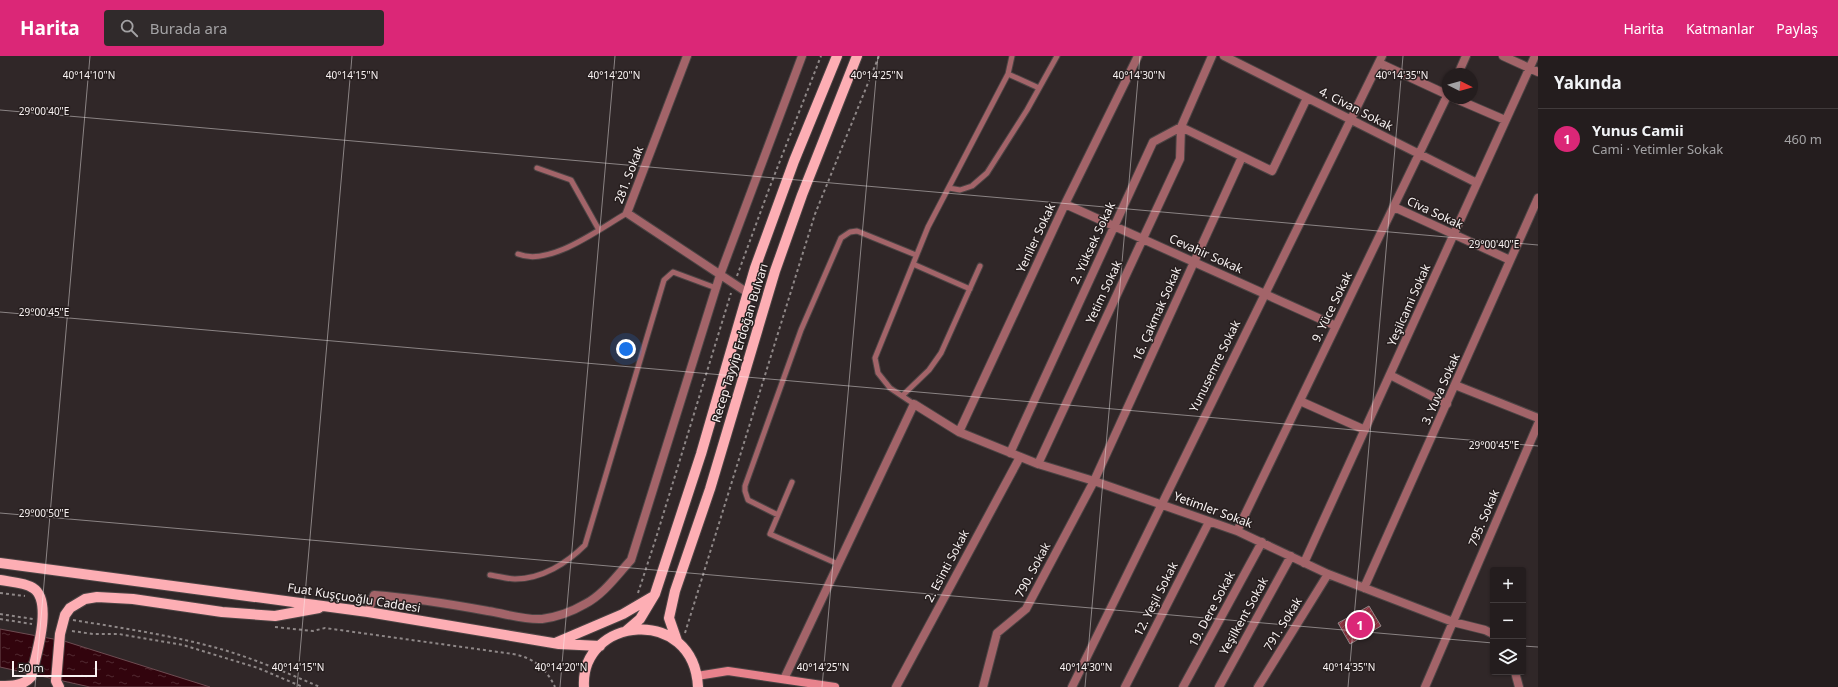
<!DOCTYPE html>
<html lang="tr">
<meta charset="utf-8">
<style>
body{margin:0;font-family:"Noto Sans",sans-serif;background:#302a2b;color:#f1f3f6}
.controls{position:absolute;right:12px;bottom:12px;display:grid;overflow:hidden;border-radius:4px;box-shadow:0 1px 3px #0004}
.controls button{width:36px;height:36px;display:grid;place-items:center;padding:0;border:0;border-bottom:1px solid #413b3c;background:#241d1e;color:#f1f3f6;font:20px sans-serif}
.compass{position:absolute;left:1442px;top:12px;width:36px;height:36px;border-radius:50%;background:#241d1e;box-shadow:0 1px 3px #0004;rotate:95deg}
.scale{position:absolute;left:12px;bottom:10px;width:85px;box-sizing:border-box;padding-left:4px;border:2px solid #f9f3f3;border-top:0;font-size:11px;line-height:14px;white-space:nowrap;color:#f9f3f3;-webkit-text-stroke:3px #261e1e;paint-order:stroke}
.you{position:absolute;left:626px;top:293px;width:14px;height:14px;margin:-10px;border:3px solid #fff;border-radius:50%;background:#1a73e8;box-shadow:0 0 0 6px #1a73e833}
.badge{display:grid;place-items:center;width:26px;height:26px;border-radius:50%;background:#db2777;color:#fff;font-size:13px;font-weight:700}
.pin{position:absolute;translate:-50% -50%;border:2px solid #fff;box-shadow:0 1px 4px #0006}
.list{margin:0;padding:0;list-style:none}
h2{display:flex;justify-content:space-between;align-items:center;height:52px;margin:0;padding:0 16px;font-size:17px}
h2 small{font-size:13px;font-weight:400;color:#a3a2a4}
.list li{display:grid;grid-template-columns:26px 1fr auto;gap:12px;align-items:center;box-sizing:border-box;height:60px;padding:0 16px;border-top:1px solid #413b3c}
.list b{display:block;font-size:15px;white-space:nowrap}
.list p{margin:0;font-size:13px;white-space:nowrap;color:#a3a2a4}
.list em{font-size:13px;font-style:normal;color:#a3a2a4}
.icon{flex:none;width:22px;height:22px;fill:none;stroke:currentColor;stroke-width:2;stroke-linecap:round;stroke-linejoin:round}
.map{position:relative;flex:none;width:1538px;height:631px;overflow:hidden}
header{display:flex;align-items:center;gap:24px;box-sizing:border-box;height:56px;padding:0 20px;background:#db2777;color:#fff}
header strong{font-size:19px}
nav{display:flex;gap:22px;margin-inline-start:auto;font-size:14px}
.search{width:280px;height:36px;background:#302a2b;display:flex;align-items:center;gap:10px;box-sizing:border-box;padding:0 14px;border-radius:4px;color:#a3a2a4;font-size:15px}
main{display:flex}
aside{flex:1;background:#241d1e}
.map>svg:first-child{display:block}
.water{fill:url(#water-ripples);stroke:#6e4c52}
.building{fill:url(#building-hatch);stroke:#908686}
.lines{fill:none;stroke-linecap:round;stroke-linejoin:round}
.service-casing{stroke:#4c4444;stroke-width:7}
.minor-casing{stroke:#4c4444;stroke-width:10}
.secondary-casing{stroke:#4c4444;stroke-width:10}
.primary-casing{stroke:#4c4444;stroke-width:12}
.path{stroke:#8e8787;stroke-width:2;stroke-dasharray:3 3;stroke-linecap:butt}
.service{stroke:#a36469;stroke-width:5}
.minor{stroke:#a36469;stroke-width:8}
.secondary{stroke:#e7828c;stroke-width:8}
.primary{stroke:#fdaeb4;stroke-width:10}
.ticks{fill:none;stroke:#f9f3f3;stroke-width:1;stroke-opacity:0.45}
.labels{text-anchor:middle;stroke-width:3;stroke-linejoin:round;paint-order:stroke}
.street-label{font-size:12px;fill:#f9f3f3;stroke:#261e1e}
.ticks-label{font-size:10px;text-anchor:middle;fill:#f9f3f3;stroke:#261e1e;stroke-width:3;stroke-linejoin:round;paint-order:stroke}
</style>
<header>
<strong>Harita</strong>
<div class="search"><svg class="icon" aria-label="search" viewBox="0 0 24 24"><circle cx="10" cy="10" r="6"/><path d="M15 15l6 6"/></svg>Burada ara</div>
<nav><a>Harita</a><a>Katmanlar</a><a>Paylaş</a></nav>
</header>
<main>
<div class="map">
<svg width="1538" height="631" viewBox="0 0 1538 631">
<defs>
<pattern id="water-ripples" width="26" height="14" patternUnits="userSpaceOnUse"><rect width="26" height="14" fill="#32040d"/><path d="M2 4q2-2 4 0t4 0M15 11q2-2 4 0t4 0" fill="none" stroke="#502931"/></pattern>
<pattern id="building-hatch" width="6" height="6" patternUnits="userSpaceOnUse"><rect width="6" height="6" fill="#8f3542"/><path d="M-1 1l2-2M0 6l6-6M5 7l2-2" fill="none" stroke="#a0535e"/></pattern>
</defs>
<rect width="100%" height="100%" fill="#302728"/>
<path class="water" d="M0,573l64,12 146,46h-120l-90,-20z"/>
<path class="building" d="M1369,550l12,20 -31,18 -12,-21z"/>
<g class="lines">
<defs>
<path id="service" d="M1008,18l31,14
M537,112l34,12 28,50
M949,132l11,2 12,-4 15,-13 40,-63 30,-54
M518,198c32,13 81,-25 109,-41
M913,208l57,25
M902,340l27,-26 12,-17 39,-87
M914,348l-24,-16 -12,-15 -3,-15 53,-131 80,-153 4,-18
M792,426l-22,52 68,30
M778,459l-30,-15 -3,-9v-5l56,-156 40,-92 9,-6 7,-1 59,24
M490,519c8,1 17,4 25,4 27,0 52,-16 70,-34l79,-265 9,-8 43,16"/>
<path id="minor" d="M687,0l-60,157 121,80
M1224,0l253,127
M1503,0l35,16
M1379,7l69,32
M1458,18l8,-18
M1454,42l51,22
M1065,148l271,122
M1394,151l116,53
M1390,319l57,29
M1455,329l83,33
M1300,345l65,29
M959,376l106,-228 73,-148
M1010,397l143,-311 28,-15 31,-71
M1038,408l142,-305 1,-32 91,44 35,-73
M1237,475l211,-437
M1304,507l231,-507
M1364,532l174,-390
M368,556l6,-17c38,3 76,9 114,16 19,3 35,9 54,8 15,-2 31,-8 43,-15 19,-10 32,-29 46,-44l89,-285 82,-219
M1515,616l4,15
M784,623l130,-275 45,28 79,32 56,17 143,50 91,43 125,48 32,8 8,4
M896,631l124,-230
M983,631l14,-54 29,-24 68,-128 148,-324
M1072,631l310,-631
M1125,631l84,-165
M1183,631l79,-145
M1219,631l72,-131
M1258,631l70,-113
M1425,631l113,-263"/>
<path id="secondary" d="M697,620l31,-5 107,16"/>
<path id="primary" d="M0,507l368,49 191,32 41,2
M0,524c10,2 24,2 33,8 21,13 2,70 -2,89 -8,9 -20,9 -31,9
M626,575l14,-12 15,-25 46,-140 54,-186 39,-107 43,-105
M677,585l-8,-23 6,-27 35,-102 65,-218 27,-76 55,-139
M555,587l68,-29 29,-17
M59,631l-3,-6 4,-47 5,-19 5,-7 15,-9 12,-2 36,2 89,13 53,4 44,-8
M584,631c-4,-71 110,-82 114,0"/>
</defs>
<use href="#service" class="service-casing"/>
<use href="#minor" class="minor-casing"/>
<use href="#secondary" class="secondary-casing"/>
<use href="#primary" class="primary-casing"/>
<path class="path" d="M737,220l32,-87 52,-133
M0,537l25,3
M638,537l18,-55 75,-245
M0,558l33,5
M0,563l32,5
M73,564c49,8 97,15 144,28 36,10 70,25 103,39
M275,571l38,4 12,-3 188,26c21,4 33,14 42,33
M72,575l21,3h26l64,11 75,23 45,19
M685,577l130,-419 64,-158"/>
<use href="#service" class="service"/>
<use href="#minor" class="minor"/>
<use href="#secondary" class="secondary"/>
<use href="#primary" class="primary"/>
</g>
<path class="ticks" d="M0,54l1538,135M0,256l1538,134M0,457l1493,130M1523,590l15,1M35,631l55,-631M297,631l55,-631M560,631l55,-631M822,631l56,-631M1085,631l55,-631M1348,631l55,-631"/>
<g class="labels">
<g class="street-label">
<text transform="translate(1356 53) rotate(27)" y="4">4. Civan Sokak</text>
<text transform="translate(629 119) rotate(-69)" y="4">281. Sokak</text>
<text transform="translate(1435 157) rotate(25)" y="4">Civa Sokak</text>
<text transform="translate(1036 182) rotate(-65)" y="4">Yeniler Sokak</text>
<text transform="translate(1093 187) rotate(-65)" y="4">2. Yüksek Sokak</text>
<text transform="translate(1206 198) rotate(24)" y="4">Cevahir Sokak</text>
<text transform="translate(1104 236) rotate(-65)" y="4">Yetim Sokak</text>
<text transform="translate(1409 249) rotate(-66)" y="4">Yeşilcami Sokak</text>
<text transform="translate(1332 251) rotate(-64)" y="4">9. Yüce Sokak</text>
<text transform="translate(1157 258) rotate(-66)" y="4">16. Çakmak Sokak</text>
<text transform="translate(740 287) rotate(-73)" y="4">Recep Tayyip Erdoğan Bulvarı</text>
<text transform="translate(1215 310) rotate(-64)" y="4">Yunusemre Sokak</text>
<text transform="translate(1441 333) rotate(-66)" y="4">3. Yuva Sokak</text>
<text transform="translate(1213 454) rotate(20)" y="4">Yetimler Sokak</text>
<text transform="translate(1484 462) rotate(-67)" y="4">795. Sokak</text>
<text transform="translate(947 510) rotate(-62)" y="4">2. Esinti Sokak</text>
<text transform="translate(1033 514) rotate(-62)" y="4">790. Sokak</text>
<text transform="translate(354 542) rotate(9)" y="4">Fuat Kuşçuoğlu Caddesi</text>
<text transform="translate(1156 543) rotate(-63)" y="4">12. Yeşil Sokak</text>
<text transform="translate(1212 553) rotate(-62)" y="4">19. Dere Sokak</text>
<text transform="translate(1244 560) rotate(-61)" y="4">Yeşilkent Sokak</text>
<text transform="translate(1283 568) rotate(-58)" y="4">791. Sokak</text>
</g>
</g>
<g class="ticks-label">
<text x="89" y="23">40°14'10"N</text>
<text x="352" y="23">40°14'15"N</text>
<text x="614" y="23">40°14'20"N</text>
<text x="877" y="23">40°14'25"N</text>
<text x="1139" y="23">40°14'30"N</text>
<text x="1402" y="23">40°14'35"N</text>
<text x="44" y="59">29°00'40"E</text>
<text x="1494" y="192">29°00'40"E</text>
<text x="44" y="260">29°00'45"E</text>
<text x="1494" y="393">29°00'45"E</text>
<text x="44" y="461">29°00'50"E</text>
<text x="298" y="615">40°14'15"N</text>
<text x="561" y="615">40°14'20"N</text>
<text x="823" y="615">40°14'25"N</text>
<text x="1086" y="615">40°14'30"N</text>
<text x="1349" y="615">40°14'35"N</text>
</g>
</svg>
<div class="controls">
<button>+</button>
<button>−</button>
<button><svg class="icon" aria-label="layers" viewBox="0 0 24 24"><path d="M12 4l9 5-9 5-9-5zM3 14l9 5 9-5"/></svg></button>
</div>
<svg class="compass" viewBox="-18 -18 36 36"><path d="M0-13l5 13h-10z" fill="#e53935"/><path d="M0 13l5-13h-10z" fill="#a3a2a4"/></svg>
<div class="scale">50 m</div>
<div class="you"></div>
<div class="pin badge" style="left:1360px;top:569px">1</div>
</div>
<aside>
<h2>Yakında<small></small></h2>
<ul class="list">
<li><span class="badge">1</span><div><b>Yunus Camii</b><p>Cami · Yetimler Sokak</p></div><em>460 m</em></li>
</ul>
</aside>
</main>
